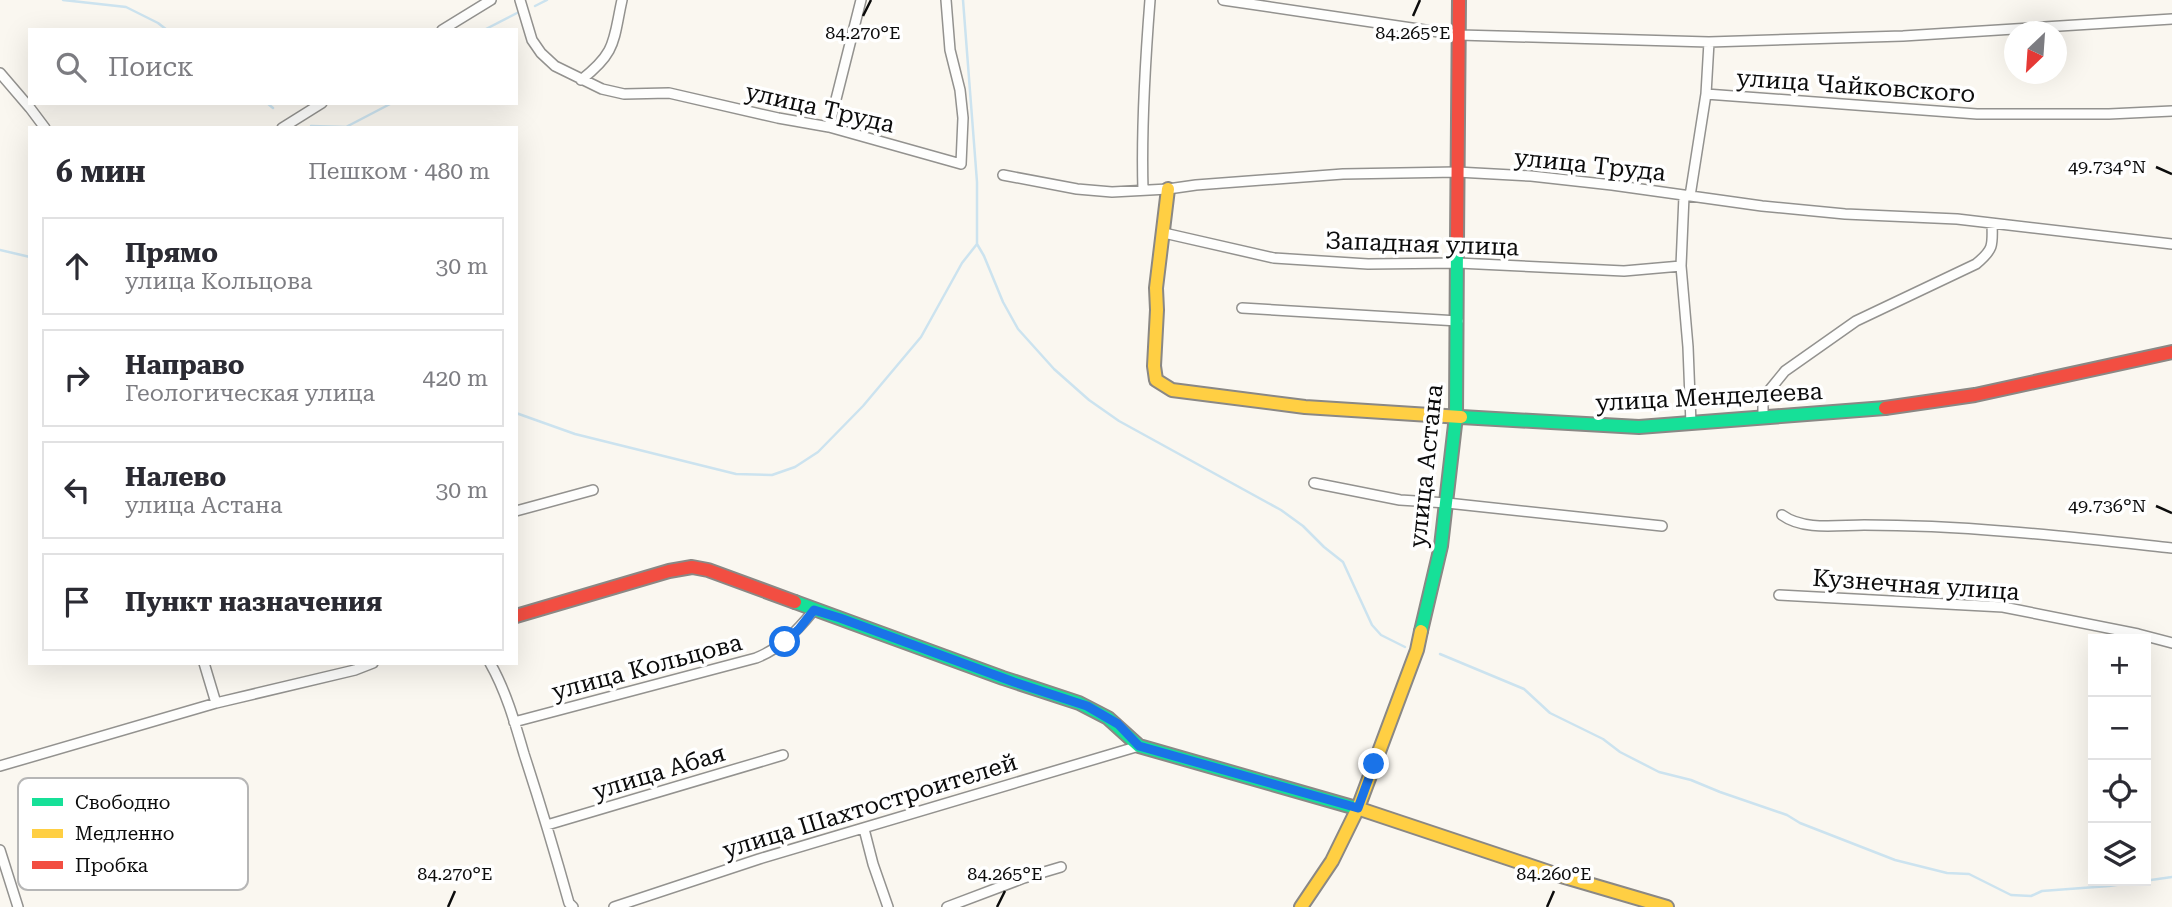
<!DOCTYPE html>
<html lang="ru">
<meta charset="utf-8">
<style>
body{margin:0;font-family:"Roboto Serif",serif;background:#f2f2f3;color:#2b2b33}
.controls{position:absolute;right:21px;bottom:21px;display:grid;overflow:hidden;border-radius:0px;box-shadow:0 7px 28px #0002}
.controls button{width:63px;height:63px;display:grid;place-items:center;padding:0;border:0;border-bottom:2px solid #e1e1e2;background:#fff;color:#2b2b33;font:35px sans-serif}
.compass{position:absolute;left:2004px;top:21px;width:63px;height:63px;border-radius:50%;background:#fff;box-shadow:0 7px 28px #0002;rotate:205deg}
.stop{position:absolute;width:21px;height:21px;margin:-16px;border:5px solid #1a73e8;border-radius:50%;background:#fff}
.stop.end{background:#1a73e8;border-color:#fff;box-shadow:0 2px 7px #0008}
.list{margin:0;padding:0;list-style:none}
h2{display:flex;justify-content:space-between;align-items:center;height:91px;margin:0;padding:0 28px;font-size:30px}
h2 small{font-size:23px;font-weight:400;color:#7c7c81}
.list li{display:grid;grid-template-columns:46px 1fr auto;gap:21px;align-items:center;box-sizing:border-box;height:98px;margin:0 14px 14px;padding:0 14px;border:2px solid #e1e1e2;border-radius:0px}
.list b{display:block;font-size:26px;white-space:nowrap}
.list p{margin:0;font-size:23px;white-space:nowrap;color:#7c7c81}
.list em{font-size:23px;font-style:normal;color:#7c7c81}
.icon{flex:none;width:38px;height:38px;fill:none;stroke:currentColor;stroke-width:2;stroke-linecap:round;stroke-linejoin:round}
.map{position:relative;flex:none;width:2172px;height:907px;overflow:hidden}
.search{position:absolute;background:#fff;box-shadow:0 7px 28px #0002;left:28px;top:28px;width:490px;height:77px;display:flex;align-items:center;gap:18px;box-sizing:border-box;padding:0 24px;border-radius:0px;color:#7c7c81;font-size:26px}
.panel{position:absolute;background:#fff;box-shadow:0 7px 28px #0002;left:28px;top:126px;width:490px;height:539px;border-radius:0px}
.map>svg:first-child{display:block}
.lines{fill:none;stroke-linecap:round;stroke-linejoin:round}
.stream{stroke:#cce3ef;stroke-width:2.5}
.street-casing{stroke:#93928f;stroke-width:12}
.fast-casing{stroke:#8a8885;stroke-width:16}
.slow-casing{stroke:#8a8885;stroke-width:16}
.jam-casing{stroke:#8a8885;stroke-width:16}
.street{stroke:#fefefd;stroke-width:9}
.fast{stroke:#16e098;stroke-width:12}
.slow{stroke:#ffcf43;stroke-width:12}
.jam{stroke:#f24e42;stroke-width:12}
.route{stroke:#1a73e8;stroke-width:9}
.ticks{fill:none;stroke:#0c0c0c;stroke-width:2.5}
.labels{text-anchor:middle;stroke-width:7;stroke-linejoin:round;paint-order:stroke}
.street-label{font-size:24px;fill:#0c0c0c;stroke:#fff}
.key{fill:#fff;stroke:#b6b6b6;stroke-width:2}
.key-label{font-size:19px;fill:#0c0c0c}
.ticks-label{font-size:18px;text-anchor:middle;fill:#0c0c0c;stroke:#fff;stroke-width:7;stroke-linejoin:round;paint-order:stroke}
</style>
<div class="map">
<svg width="2172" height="907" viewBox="0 0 2172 907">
<rect width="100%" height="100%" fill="#faf7f0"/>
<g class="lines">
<path class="stream" d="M63,0l63,7 32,16 9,7
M535,6l12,-6
M484,30l35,-18
M267,103l6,5
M311,126l35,1 46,-24
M977,244l7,12 19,46 15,27 36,40 35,31 30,21 162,89 22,16 21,21 19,15 29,63 9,10 24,12
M0,250l30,7
M516,413l59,21 161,40 36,1 23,-8 23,-15 45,-46 58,-69 41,-74 15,-19v-62l-14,-182
M1440,654l84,35 26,24 53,26 17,13 39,20 32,8 29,12 67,23 13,8 95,37 52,13 22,1 42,21 20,1 11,-5 67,-5 63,-9"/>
<defs>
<path id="street" d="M520,0l12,40 9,13 14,13 47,23 22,5 45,-1 109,25 51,9 132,37 2,-46 -3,-28 -10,-40 -4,-50
M1223,0l236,35 250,7 194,-6 269,-17
M442,30l49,-30
M0,73l30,35 15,20
M581,80c36,-28 32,-39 41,-80
M1706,94l271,20h132l63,-3
M829,127l32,-127
M282,128l40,-25
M1003,175l74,14 35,3 56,-3 28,-4 147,-11 114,-2 74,4 81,9 150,21 83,8 112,5 215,25
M1143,190c-2,-64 2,-126 7,-190
M1684,196l-3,70 7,81 3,77
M1690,196l16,-102 3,-52
M1164,233l110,25 94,6 90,-1 166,8 57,-5
M1242,308l216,13
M1763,416v-11l4,-12 18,-22 71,-50 120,-57c17,-14 17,-18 16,-40
M1314,483l86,17 47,3 215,23
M516,511l77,-21
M1782,515c22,16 56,10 82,10 104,0 206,12 308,23
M1779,595l224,12 135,27 34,9
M204,663l12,40
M490,663c16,28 25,60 34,91 16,49 31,99 45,149l4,4
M514,722l242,-64c25,-10 41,-27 58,-48
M0,766l216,-63 139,-33 18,-7
M547,825l236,-70
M864,829l9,35 15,43
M0,850l18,57
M614,907l145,-48 380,-113
M947,907l77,-29 37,-11"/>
<path id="fast" d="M1461,417l178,10 246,-19
M795,602l208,76 76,25 29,15 31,28 224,64
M1421,631l20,-85 15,-130 1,-176"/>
<path id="slow" d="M1168,189l-12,99 1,22 -3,56 2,14 16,10 133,17 156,10
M1363,810l195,65 109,32
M1301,907l31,-46 26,-53 59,-158 4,-19"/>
<path id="jam" d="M1457,240l2,-240
M1885,408l90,-13 197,-43
M516,616l153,-45 23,-4 16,3 87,32"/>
</defs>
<use href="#street" class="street-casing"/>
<use href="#fast" class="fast-casing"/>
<use href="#slow" class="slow-casing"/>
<use href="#jam" class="jam-casing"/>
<use href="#street" class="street"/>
<use href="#fast" class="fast"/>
<use href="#slow" class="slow"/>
<use href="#jam" class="jam"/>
</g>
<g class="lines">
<path class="route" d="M785,642l14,-13 15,-19 26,8 174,64 73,24 31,18 21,22 219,62 16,-44"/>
</g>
<path class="ticks" d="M863,16l8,-16M1413,16l7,-16M2156,167l16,7M2156,506l16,7M448,907l7,-16M997,907l8,-16M1547,907l7,-16"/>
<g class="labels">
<g class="street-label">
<text transform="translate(1856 86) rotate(4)" y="8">улица Чайковского</text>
<text transform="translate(820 108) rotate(13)" y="8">улица Труда</text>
<text transform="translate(1590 165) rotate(6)" y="8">улица Труда</text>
<text transform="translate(1422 244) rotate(2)" y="8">Западная улица</text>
<text transform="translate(1709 397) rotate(-3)" y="8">улица Менделеева</text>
<text transform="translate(1426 466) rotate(-84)" y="8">улица Астана</text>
<text transform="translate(1916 585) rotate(4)" y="8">Кузнечная улица</text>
<text transform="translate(647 667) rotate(-15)" y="8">улица Кольцова</text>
<text transform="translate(659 772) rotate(-17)" y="8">улица Абая</text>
<text transform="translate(870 806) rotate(-17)" y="8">улица Шахтостроителей</text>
</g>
</g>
<rect x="18" y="778" width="230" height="112" rx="10" class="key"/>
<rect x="32" y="798" width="31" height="8" fill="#16e098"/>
<rect x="32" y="829" width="31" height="9" fill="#ffcf43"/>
<rect x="32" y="861" width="31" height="8" fill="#f24e42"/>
<g class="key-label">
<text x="75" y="809">Свободно</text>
<text x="75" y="840">Медленно</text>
<text x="75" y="872">Пробка</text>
</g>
<g class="ticks-label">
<text x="863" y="39">84.270°E</text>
<text x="1413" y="39">84.265°E</text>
<text x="2107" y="173">49.734°N</text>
<text x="2107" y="512">49.736°N</text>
<text x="455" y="880">84.270°E</text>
<text x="1005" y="880">84.265°E</text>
<text x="1554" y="880">84.260°E</text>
</g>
</svg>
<div class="controls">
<button>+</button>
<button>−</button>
<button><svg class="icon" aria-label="locate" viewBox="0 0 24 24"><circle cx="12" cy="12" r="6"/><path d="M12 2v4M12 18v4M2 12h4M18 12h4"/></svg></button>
<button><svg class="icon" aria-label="layers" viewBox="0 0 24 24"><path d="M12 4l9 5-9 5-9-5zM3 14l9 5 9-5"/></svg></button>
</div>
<svg class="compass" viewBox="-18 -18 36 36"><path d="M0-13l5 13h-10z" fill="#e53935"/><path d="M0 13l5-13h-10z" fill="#7c7c81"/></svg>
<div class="stop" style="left:785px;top:642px"></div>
<div class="stop end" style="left:1374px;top:764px"></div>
<div class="search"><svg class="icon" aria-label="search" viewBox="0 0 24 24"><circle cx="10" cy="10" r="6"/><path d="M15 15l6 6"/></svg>Поиск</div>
<section class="panel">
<h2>6 мин<small>Пешком · 480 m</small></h2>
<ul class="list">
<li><svg class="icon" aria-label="ahead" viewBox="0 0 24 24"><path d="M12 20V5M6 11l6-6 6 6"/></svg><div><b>Прямо</b><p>улица Кольцова</p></div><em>30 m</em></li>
<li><svg class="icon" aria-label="right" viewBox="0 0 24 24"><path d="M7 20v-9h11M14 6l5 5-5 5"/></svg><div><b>Направо</b><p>Геологическая улица</p></div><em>420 m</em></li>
<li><svg class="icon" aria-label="left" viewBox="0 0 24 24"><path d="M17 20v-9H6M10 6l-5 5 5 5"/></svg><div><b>Налево</b><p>улица Астана</p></div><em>30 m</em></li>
<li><svg class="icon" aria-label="arrive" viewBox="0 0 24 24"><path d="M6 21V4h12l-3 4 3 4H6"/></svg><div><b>Пункт назначения</b></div></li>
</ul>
</section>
</div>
